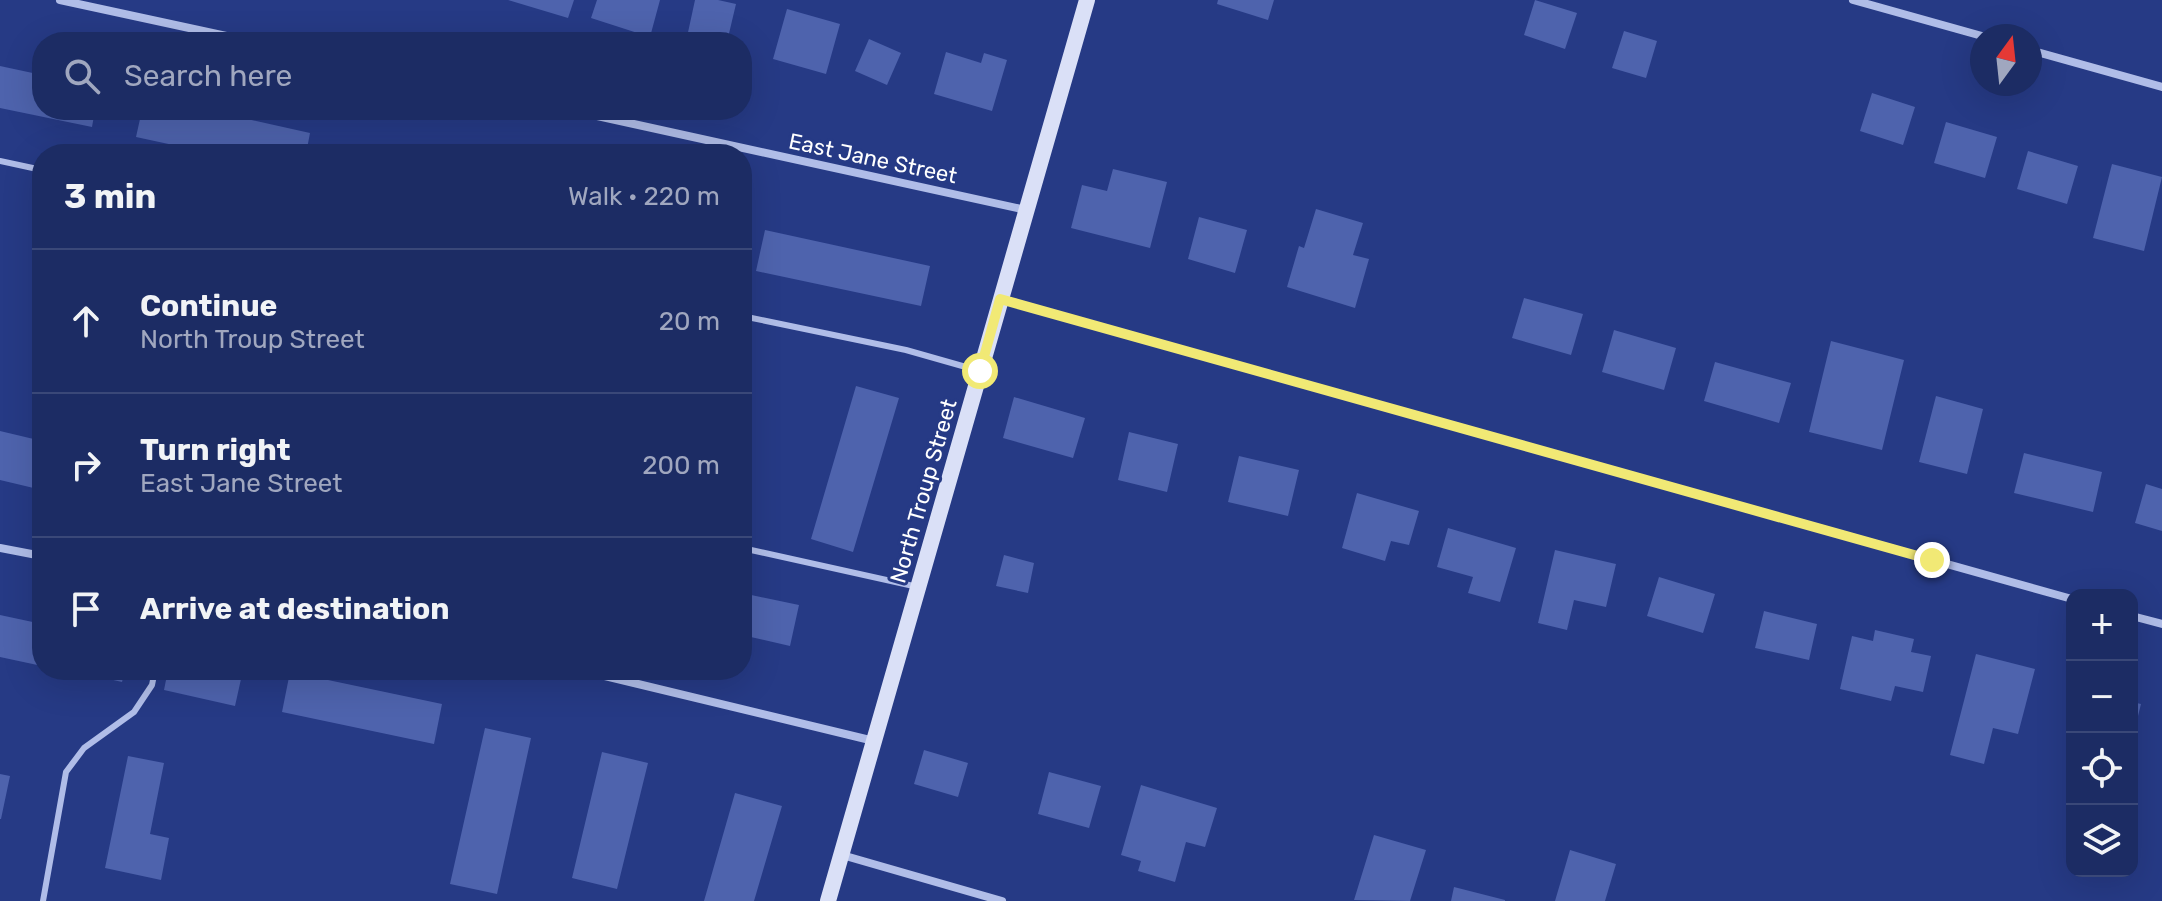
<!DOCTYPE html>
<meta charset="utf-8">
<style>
body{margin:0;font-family:Rubik,sans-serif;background:#29386d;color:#f1f3f6}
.controls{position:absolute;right:24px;bottom:24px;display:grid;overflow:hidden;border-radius:16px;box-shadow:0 8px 32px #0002}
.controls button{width:72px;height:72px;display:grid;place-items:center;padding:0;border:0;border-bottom:2px solid #3a4878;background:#1c2c64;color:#f1f3f6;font:40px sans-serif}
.compass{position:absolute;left:1970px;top:24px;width:72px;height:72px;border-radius:50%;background:#1c2c64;box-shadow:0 8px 32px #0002;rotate:15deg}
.stop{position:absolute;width:24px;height:24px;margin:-18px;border:6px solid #f1e975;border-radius:50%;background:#fff}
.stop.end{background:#f1e975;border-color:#fff;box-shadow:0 2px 8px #0008}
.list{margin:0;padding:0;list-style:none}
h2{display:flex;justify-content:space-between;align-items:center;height:104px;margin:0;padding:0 32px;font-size:34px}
h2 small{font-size:26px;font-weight:400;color:#a0a7bf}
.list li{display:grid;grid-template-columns:52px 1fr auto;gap:24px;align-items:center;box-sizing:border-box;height:144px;padding:0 32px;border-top:2px solid #3a4878}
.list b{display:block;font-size:30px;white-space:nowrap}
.list p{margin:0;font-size:26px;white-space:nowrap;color:#a0a7bf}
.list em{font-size:26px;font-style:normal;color:#a0a7bf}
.icon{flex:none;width:44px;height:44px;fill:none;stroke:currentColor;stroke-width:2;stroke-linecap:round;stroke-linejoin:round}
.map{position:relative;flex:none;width:2162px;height:901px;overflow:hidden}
.search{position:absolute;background:#1c2c64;box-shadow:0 8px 32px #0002;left:32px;top:32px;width:720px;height:88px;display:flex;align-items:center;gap:20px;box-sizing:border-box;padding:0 28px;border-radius:32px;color:#a0a7bf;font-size:30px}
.panel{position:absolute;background:#1c2c64;box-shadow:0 8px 32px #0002;left:32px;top:144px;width:720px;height:536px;border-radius:32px}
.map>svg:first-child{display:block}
.building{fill:#4e63ad}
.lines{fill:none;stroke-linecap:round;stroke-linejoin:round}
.lane{stroke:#b0bde8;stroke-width:6}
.street{stroke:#b0bde8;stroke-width:8}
.secondary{stroke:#dae0f7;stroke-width:16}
.route{stroke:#f1e975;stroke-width:10}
.labels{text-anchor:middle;stroke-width:6;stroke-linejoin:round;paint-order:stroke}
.street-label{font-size:22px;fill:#fff;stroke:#263a85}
</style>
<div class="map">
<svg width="2162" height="901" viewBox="0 0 2162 901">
<rect width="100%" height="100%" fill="#263a85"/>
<path class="building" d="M508,0h66l-6,18z
M597,0h63l-10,37 -59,-19z
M695,0h23l18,4 -9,38h-16l-24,-5z
M1218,0h56l-6,20 -51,-16z
M1535,0l42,13 -12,36 -41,-14z
M787,9l53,15 -14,50 -53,-15z
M1624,31l33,10 -11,37 -34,-10z
M869,39l32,14 -14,32 -32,-14z
M946,52l35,11 3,-10 23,7 -15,51 -58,-17z
M0,66l42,9v35h53l-3,17 -92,-19z
M1872,93l43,14 -12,38 -43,-14z
M142,110h65l103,23 -4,21h-91l-79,-17z
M1946,122l51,15 -12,41 -51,-15z
M355,144l44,9v1h-46z
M2028,151l50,15 -11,38 -50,-15z
M2112,164l50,13 -18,74 -51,-13z
M1113,169l54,13 -17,66 -79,-20 11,-43 25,6z
M1316,209l47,14 -10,32 16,4 -14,49 -68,-21 12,-41 5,2z
M1199,217l48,13 -12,43 -47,-14z
M765,230l165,36 -9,40 -165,-35z
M1524,298l59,16 -12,41 -59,-17z
M1614,330l62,18 -12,42 -62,-18z
M1831,341l73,19 -22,90 -73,-18z
M1715,362l76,21 -12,40 -75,-22z
M856,386l43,12 -46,154 -42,-13z
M1936,396l47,13 -16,65 -48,-12z
M1014,397l71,21 -12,40 -70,-20z
M0,431l42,10v49l-42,-10z
M1129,432l49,12 -11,48 -49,-12z
M2024,453l78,19 -9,40 -79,-19z
M1239,456l60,14 -11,46 -60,-14z
M2146,484l16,5v42l-27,-8z
M1357,493l62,18 -10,34 -18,-4 -6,20 -43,-13z
M1448,528l68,20 -16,54 -32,-9 5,-16 -36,-10z
M1555,550l61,14 -10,43 -32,-7 -7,30 -29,-7z
M1004,555l30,8 -6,30 -32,-7z
M1659,577l56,17 -12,39 -56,-17z
M742,593l57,12 -9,41 -48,-11z
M1764,611l53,13 -8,36 -54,-12z
M0,615l42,9v42l-42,-9z
M1875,630l39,9 -3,13 20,4 -8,36 -28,-6 -4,15 -51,-12 12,-53 21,5z
M1976,654l59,15 -17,65 -25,-6 -9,36 -34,-9z
M70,670h55l-3,12z
M168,670h75l-8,36 -71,-16z
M290,672l152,32 -8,40 -152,-32z
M2132,702l9,2 -8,32h-1z
M485,728l46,10 -34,156 -47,-10z
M924,750l44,13 -10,34 -44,-13z
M602,752l46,11 -31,126 -45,-11z
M128,756l36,7 -14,71 19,4 -8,42 -56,-12z
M1049,772l52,14 -12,42 -51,-14z
M0,774l10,2 -9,43h-1z
M1141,785l76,23 -12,39 -19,-5 -11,40 -37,-11 3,-10 -20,-6z
M735,793l47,13 -28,95h-50z
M1374,835l52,15 -16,51 -56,-1z
M1570,850l46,14 -11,37h-50z
M1454,887l51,13v1h-54z"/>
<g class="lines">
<path class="lane" d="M0,161l42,9
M742,316l164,34 74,21
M742,548l176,39
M43,901l23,-129 18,-24 50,-36 18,-27 3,-15"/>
<path class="street" d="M60,0l194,42
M1853,0l129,36
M2030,50l132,37
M570,110l456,100
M1000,299l1072,300
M0,548l42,8
M2132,616l30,8
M580,670l294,71
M842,855l160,46"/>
<path class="secondary" d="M828,901l259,-901"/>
</g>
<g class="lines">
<path class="route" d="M980,371l20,-72 932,261"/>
</g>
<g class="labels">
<g class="street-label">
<text transform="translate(873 158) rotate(12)" y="8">East Jane Street</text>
<text transform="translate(923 491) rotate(-74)" y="8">North Troup Street</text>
</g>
</g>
</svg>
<div class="controls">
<button>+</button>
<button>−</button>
<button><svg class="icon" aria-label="locate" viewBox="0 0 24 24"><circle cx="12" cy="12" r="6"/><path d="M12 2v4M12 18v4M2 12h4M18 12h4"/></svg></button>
<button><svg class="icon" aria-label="layers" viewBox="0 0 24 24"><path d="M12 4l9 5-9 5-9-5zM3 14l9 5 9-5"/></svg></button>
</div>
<svg class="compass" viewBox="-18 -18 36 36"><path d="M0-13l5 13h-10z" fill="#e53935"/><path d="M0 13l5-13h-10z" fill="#a0a7bf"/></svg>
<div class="stop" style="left:980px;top:371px"></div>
<div class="stop end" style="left:1932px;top:560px"></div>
<div class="search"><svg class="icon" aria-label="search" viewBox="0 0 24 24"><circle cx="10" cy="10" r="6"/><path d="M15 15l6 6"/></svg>Search here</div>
<section class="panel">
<h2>3 min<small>Walk · 220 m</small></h2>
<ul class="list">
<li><svg class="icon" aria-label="ahead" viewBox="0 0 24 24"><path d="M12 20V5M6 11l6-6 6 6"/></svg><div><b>Continue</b><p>North Troup Street</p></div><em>20 m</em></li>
<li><svg class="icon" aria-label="right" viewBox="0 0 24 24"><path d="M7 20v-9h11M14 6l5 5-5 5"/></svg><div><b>Turn right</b><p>East Jane Street</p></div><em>200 m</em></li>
<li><svg class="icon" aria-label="arrive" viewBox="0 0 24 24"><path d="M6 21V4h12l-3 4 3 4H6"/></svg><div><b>Arrive at destination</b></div></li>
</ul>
</section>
</div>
